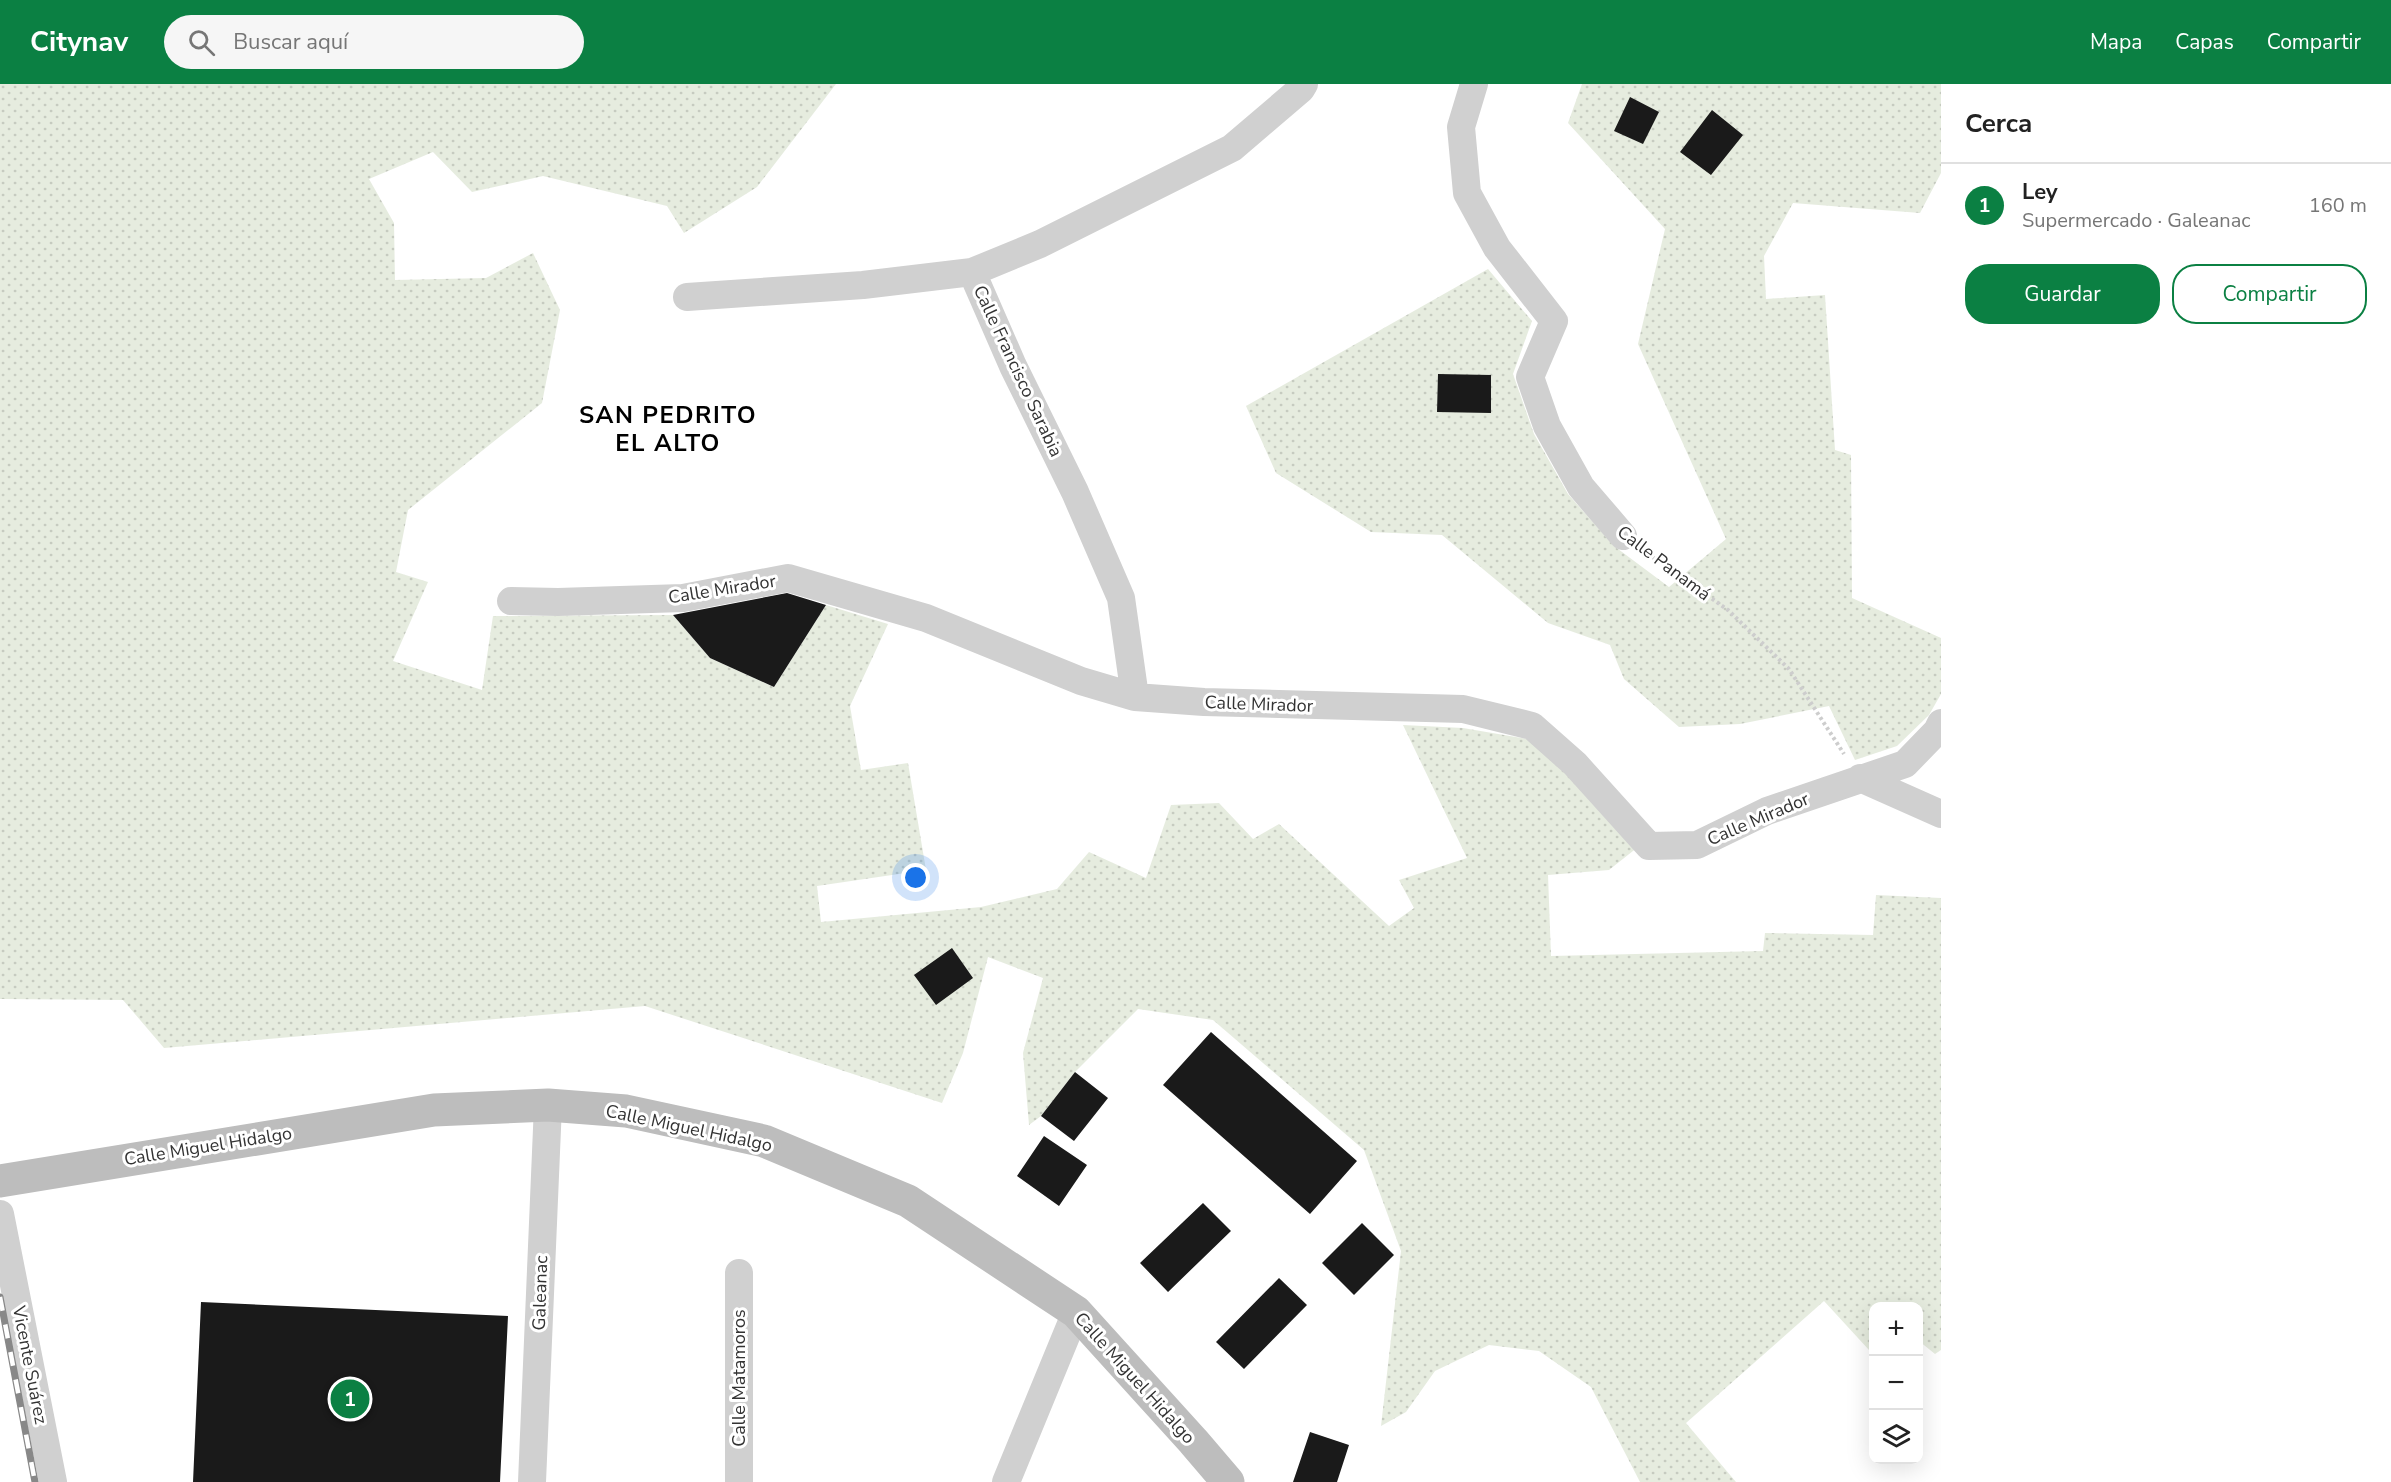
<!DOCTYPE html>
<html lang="es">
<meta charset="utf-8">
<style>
body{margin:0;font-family:"Nunito Sans",sans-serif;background:#f6f6f6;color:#222}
.controls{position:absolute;right:18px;bottom:18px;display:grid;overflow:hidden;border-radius:12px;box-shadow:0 6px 24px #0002}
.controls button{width:54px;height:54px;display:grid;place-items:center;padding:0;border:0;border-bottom:2px solid #e0e0e0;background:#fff;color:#222;font:30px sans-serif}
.you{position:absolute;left:916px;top:794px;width:21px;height:21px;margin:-15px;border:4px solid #fff;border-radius:50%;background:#1a73e8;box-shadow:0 0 0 9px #1a73e833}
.badge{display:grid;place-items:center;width:39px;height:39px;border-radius:50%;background:#0b8043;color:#fff;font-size:20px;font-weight:700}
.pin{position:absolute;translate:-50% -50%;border:3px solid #fff;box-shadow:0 2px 6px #0006}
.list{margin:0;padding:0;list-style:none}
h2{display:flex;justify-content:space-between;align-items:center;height:78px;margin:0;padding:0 24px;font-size:26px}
h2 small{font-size:20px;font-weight:400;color:#767676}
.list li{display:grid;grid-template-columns:39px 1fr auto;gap:18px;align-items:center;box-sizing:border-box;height:84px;padding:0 24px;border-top:2px solid #e0e0e0}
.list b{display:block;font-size:22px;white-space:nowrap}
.list p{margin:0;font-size:20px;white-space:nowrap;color:#767676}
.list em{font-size:20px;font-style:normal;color:#767676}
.actions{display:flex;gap:12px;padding:18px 24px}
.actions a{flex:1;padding:14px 0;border:2px solid #0b8043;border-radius:24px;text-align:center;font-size:21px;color:#0b8043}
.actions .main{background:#0b8043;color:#fff}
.icon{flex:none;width:33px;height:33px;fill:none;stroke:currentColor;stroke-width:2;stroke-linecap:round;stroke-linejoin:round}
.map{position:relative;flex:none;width:1941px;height:1398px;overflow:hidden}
header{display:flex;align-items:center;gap:36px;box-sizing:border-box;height:84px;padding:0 30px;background:#0b8043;color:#fff}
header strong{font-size:28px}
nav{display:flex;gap:33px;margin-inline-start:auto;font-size:21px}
.search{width:420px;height:54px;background:#f6f6f6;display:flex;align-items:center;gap:15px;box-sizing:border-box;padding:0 21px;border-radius:33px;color:#767676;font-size:22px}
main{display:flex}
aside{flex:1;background:#fff}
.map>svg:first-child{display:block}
.grass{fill:url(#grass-dots)}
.building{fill:#1a1a1a}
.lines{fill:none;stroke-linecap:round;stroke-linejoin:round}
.path{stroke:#cdcdcd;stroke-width:4;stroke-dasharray:3 3;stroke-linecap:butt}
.minor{stroke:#d0d0d0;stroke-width:28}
.secondary{stroke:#bdbdbd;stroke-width:33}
.rail-casing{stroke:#888;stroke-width:7}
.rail{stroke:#fff;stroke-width:4.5;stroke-dasharray:14;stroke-linecap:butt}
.labels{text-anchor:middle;stroke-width:6;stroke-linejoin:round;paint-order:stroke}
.street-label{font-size:18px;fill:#333;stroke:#fff}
.district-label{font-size:24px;font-weight:bold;letter-spacing:1.5px;fill:#000;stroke:#fff}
</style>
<header>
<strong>Citynav</strong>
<div class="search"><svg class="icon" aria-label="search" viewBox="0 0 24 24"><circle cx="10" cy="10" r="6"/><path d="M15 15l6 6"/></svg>Buscar aquí</div>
<nav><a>Mapa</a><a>Capas</a><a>Compartir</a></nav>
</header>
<main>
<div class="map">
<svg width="1941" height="1398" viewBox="0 0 1941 1398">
<defs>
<pattern id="grass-dots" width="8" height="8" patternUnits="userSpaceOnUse" patternTransform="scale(1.5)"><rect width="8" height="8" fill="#e6ecdf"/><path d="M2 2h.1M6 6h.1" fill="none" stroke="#c6cbc0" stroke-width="1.8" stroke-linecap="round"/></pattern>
</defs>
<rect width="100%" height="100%" fill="#fff"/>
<path class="grass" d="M0,0h836l-79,103 -73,46 -17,-27 -124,-30 -71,16 -39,-40 -64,27 25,44 1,57 91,-2 47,-25 27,57 -18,93 -134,107 -12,62 32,10 -35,79 89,29 11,-74 180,-1 37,43 64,29 52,-82 62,19 -38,82 11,64 47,-7 18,107 -109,16 4,36 160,-15 76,-18 32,-37 57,26 25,-73 48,-2 34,36 26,-15 110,102 25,-18 -15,-28 68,-22 -64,-133 60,3 65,11 45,39 65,69 -29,23 -61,5 3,81 212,-5 2,-18 108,2 3,-40 65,3v452l-6,4 -16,-13 -1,-35h-44l-1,41 -4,3 -45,-49 -138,122 50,59h-96l-49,-95 -52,-36 -50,-6 -54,26 -29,41 -25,14 20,-175 -37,-101 -151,-130 -75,-11 -63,63 -34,44 -12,9 -6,-72 20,-75 -55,-21 -25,96 -21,50 -297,-97 -481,42 -41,-48 -123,-1z
M1582,0h359v89l-21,40 -127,-10 -29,53 2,43 59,-4 10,155 16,5 1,143 89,40v56l-12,21 -32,31 -42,14 -26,-54 -89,18 -61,3 -55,-48 -14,-34 -62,-22 -106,-88 -71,-3 -95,-59 -30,-67 242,-137 44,52 -19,53 21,60 34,60 46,52 55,41 57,-48 -88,-195 27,-115 -97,-106z"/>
<path class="building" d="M1630,13l29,15 -16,32 -29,-13z
M1712,26l31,25 -32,40 -31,-23z
M1438,290l53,1v38l-54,-1z
M787,509l39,12 -52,82 -64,-29 -37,-43z
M952,864l21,30 -37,27 -22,-30z
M1211,948l146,129 -47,53 -147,-129z
M1075,988l33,26 -34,43 -33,-25z
M1044,1052l43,29 -28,41 -42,-30z
M1203,1119l28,28 -63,61 -28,-29z
M1362,1139l32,32 -40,40 -32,-32z
M1279,1194l28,27 -63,64 -28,-27z
M201,1218l307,14 -8,166h-307z
M1310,1348l39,13 -12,37h-44z"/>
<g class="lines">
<path class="path" d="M1648,470l80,56 61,59 55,85"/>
<path class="minor" d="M1474,0l-13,43 6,66 30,55 57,73 -24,56 17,49 34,61 42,49
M972,188l41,94 62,126 46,106 14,99
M687,213l176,-12 109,-13 68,-28 192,-96 69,-59 3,-5
M511,517l47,1 125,-4 105,-20 138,40 155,63 54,16 69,5 259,7 69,17 43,38 74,82 48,-1 70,-34 138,-47 32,-33 4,-8
M1860,694l81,36
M0,1130l53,268
M532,1398l16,-377
M739,1398v-209
M1006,1398l70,-170"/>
<path class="secondary" d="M0,1097l434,-71 114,-5 78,6 138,30 144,60 168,111 117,129 35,41"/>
<defs>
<path id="rail" d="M0,1213l35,185"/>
</defs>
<use href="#rail" class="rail-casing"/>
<use href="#rail" class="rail"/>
</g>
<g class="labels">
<g class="street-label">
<text transform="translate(1018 287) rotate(65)" y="6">Calle Francisco Sarabia</text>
<text transform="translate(1664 479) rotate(37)" y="6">Calle Panamá</text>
<text transform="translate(722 505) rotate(-9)" y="6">Calle Mirador</text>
<text transform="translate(1259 620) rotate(2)" y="6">Calle Mirador</text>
<text transform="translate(1758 735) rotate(-23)" y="6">Calle Mirador</text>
<text transform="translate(689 1044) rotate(12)" y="6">Calle Miguel Hidalgo</text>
<text transform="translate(208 1062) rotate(-9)" y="6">Calle Miguel Hidalgo</text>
<text transform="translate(540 1209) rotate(-88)" y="6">Galeanac</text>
<text transform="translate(30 1281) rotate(79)" y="6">Vicente Suárez</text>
<text transform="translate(739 1294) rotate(-90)" y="6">Calle Matamoros</text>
<text transform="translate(1135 1294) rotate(48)" y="6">Calle Miguel Hidalgo</text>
</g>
<g class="district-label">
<text x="668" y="339">SAN PEDRITO<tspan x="668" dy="28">EL ALTO</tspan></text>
</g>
</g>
</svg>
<div class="controls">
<button>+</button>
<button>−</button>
<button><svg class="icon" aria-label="layers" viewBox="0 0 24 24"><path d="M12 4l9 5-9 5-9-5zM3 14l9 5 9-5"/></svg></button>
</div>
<div class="you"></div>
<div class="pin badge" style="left:350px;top:1315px">1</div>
</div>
<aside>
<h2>Cerca<small></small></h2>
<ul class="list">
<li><span class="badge">1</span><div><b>Ley</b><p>Supermercado · Galeanac</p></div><em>160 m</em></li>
</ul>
<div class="actions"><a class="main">Guardar</a><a>Compartir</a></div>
</aside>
</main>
